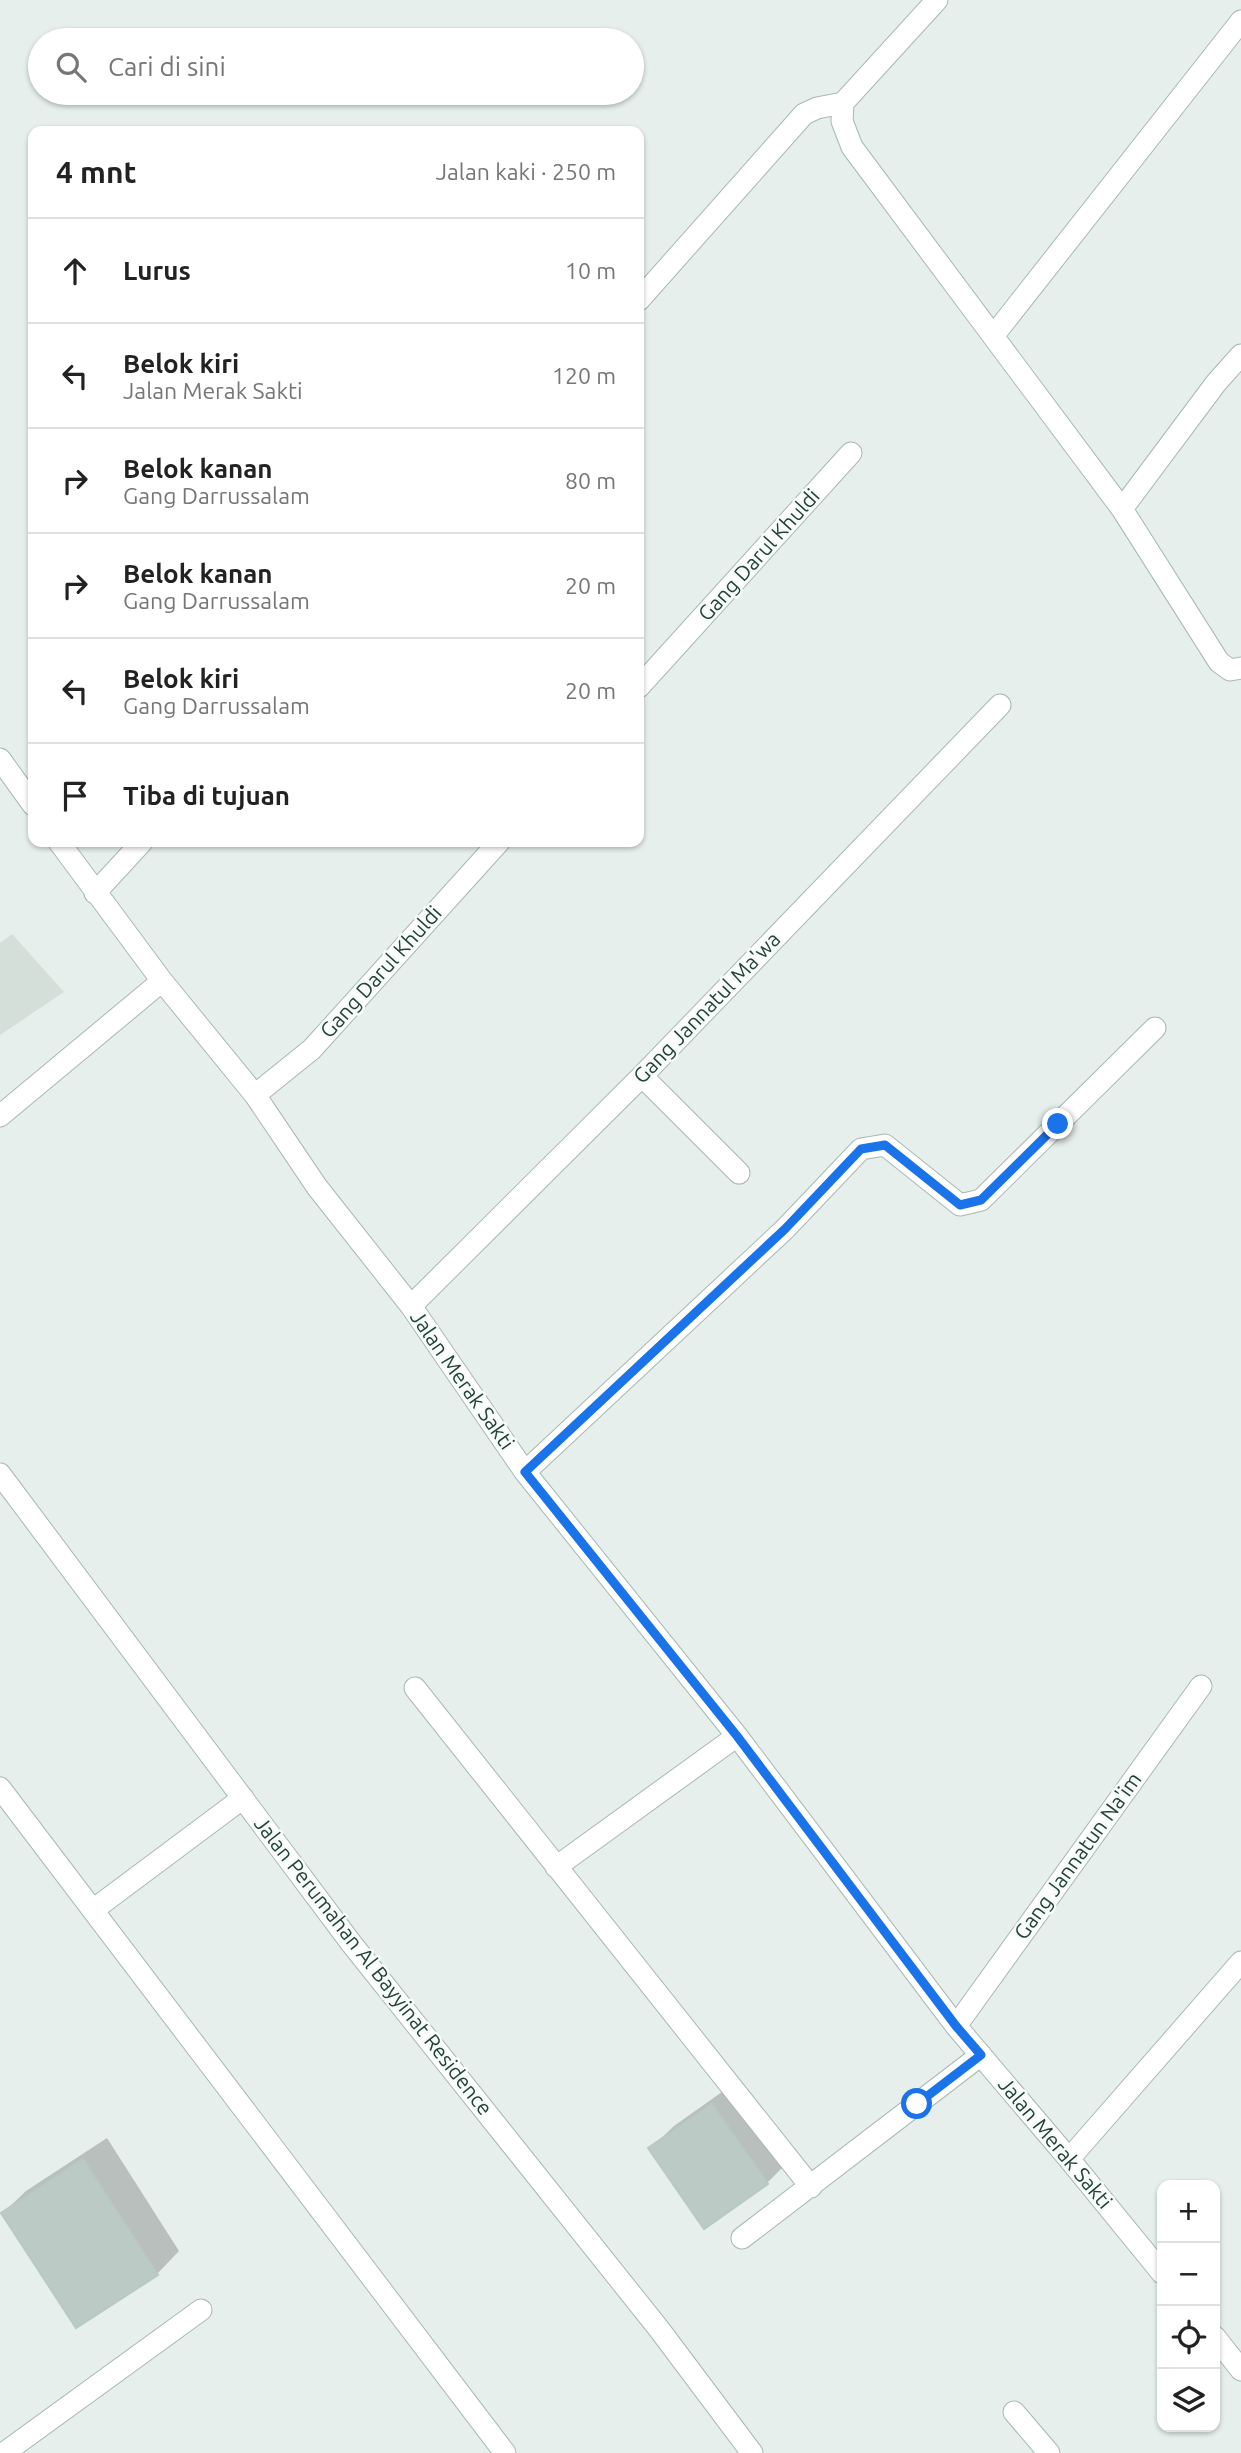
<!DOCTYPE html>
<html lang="id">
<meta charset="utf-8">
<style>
body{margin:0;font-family:Ubuntu,sans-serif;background:#f2f2f2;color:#222}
.controls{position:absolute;right:21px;bottom:21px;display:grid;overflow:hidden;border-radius:14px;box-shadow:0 2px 5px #0004}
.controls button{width:63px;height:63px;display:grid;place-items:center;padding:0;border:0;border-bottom:2px solid #e0e0e0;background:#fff;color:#222;font:35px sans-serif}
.stop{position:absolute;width:21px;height:21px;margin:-16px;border:5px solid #1a73e8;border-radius:50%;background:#fff}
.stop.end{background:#1a73e8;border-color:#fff;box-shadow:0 2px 7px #0008}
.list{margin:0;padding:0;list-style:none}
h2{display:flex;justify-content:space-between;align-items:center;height:91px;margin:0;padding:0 28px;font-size:30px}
h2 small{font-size:23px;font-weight:400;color:#767676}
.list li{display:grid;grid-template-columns:46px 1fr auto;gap:21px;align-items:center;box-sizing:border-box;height:105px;padding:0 28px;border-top:2px solid #e0e0e0}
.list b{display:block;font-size:26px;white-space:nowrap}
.list p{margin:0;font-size:23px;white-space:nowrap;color:#767676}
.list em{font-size:23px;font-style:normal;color:#767676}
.icon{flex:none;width:38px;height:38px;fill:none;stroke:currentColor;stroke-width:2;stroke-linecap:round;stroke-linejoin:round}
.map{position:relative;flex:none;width:1241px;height:2453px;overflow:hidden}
.search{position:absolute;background:#fff;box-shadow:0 2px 5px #0004;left:28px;top:28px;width:616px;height:77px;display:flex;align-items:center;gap:18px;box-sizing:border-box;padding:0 24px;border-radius:38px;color:#767676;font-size:26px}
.panel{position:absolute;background:#fff;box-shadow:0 2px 5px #0004;left:28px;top:126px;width:616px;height:721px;border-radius:14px}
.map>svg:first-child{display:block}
.built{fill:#d4dfda}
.shadow{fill:#0003}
.building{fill:#bbcac4;stroke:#b8c9c2;stroke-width:2}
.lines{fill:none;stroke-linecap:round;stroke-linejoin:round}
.minor-casing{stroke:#a8b8b2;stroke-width:23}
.minor{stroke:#fff;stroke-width:21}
.route{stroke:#1a73e8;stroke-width:9}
.labels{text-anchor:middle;stroke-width:5;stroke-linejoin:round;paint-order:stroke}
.street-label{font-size:21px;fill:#24423a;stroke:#f7fbf9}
</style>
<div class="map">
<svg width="1241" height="2453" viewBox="0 0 1241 2453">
<rect width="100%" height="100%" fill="#e6efeb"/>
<path class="built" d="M12,934l52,58 -64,43v-92z"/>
<path class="shadow" d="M736,2082l54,78 -23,23 -116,-35 23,-22z
M107,2138l72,113 -22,23 -154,-61 23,-22z"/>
<path class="building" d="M712,2104l56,80 -64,45 -56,-81z
M83,2159l75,116 -82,53 -75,-115z"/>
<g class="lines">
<defs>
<path id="minor" d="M937,0l-94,103 -1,18 10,26 270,362 97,153 11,8 11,-2
M639,300l165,-186 13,-6 26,-5
M994,335l247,-314
M1122,509l94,-126 25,-28
M639,687l212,-234
M0,759l33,46
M59,842l103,139 93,114 62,92 94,119 114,166 212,264 219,290 113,133 93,114
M95,893l47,-51
M642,1076l97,97
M255,1095l57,-46 187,-207
M0,1116l162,-135
M411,1306l231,-230 358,-371
M525,1472l260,-243 76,-80 24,-4 75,60 21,-5 174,-172
M0,1474l351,469 308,386 93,124
M415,1688l396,499
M0,1788l505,665
M556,1867l181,-131
M93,1910l150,-112
M956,2026l245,-340
M1069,2159l172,-197
M742,2238l239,-183
M1215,2337l26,33
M1014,2412l35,41
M4,2453l197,-143"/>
</defs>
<use href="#minor" class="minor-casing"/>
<use href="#minor" class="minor"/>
</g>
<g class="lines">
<path class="route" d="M917,2104l64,-49 -25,-29 -219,-290 -212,-264 260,-243 76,-80 24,-4 75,60 21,-5 77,-76"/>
</g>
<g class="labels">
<g class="street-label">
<text transform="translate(759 555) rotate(-48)" y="7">Gang Darul Khuldi</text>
<text transform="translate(381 972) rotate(-48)" y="7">Gang Darul Khuldi</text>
<text transform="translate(707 1008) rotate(-46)" y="7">Gang Jannatul Ma'wa</text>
<text transform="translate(462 1380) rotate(55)" y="7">Jalan Merak Sakti</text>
<text transform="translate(1078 1856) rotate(-54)" y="7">Gang Jannatun Na'im</text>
<text transform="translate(373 1966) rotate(52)" y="7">Jalan Perumahan Al Bayyinat Residence</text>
<text transform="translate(1055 2143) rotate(50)" y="7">Jalan Merak Sakti</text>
</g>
</g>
</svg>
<div class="controls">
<button>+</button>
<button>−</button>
<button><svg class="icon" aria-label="locate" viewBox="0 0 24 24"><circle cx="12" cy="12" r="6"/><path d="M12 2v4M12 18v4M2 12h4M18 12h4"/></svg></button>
<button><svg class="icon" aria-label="layers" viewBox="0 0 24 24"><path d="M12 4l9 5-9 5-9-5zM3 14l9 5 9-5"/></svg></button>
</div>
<div class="stop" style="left:917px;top:2104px"></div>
<div class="stop end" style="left:1058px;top:1124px"></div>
<div class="search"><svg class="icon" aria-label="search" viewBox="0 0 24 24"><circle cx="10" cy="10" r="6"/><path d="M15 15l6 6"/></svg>Cari di sini</div>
<section class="panel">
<h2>4 mnt<small>Jalan kaki · 250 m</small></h2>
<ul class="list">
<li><svg class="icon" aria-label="ahead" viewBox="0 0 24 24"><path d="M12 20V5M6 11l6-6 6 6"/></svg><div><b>Lurus</b></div><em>10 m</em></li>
<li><svg class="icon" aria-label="left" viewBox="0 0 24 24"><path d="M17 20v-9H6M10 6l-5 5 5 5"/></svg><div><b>Belok kiri</b><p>Jalan Merak Sakti</p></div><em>120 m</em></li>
<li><svg class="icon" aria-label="right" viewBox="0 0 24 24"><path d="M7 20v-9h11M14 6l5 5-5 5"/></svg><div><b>Belok kanan</b><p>Gang Darrussalam</p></div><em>80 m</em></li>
<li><svg class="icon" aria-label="right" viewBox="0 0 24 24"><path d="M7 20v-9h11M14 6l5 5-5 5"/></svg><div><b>Belok kanan</b><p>Gang Darrussalam</p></div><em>20 m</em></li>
<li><svg class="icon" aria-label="left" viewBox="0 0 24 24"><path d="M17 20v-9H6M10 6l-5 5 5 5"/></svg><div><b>Belok kiri</b><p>Gang Darrussalam</p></div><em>20 m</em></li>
<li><svg class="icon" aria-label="arrive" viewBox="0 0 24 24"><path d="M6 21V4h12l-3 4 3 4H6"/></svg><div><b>Tiba di tujuan</b></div></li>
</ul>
</section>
</div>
